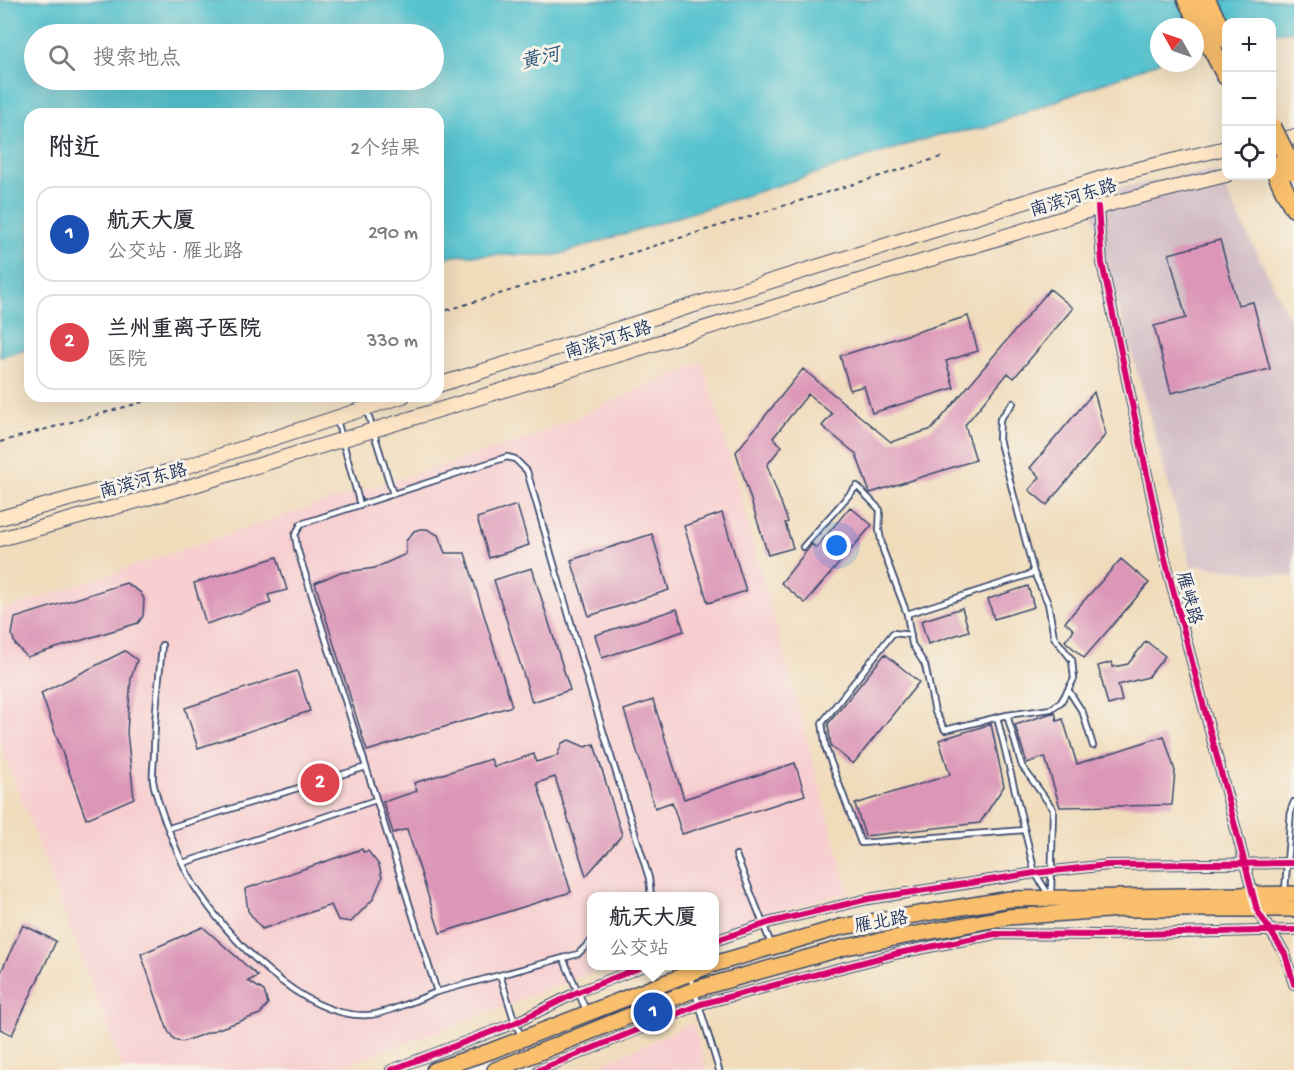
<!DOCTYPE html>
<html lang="zh">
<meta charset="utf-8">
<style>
body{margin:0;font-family:"Gochi Hand","LXGW WenKai TC",sans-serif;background:#f2f2f3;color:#2b2b33}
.controls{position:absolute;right:18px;top:18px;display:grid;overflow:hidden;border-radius:12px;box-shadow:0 6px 24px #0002}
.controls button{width:54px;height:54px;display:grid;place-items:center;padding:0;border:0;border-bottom:2px solid #e1e1e2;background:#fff;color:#2b2b33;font:30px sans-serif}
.compass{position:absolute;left:1150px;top:18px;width:54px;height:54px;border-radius:50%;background:#fff;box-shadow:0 6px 24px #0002;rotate:310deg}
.you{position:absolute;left:837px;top:546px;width:21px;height:21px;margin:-15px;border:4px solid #fff;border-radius:50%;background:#1a73e8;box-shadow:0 0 0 9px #1a73e833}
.badge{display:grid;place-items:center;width:39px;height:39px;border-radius:50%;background:#1f6fb2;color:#fff;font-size:20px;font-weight:700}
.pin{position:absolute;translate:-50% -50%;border:3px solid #fff;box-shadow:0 2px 6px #0006}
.popup{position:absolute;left:587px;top:892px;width:132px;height:78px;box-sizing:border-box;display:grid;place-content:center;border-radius:12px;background:#fff;filter:drop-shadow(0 2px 4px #0005);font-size:20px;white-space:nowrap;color:#7c7c81}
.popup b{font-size:22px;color:#2b2b33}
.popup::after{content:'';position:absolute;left:50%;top:100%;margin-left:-12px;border:12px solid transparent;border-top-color:#fff}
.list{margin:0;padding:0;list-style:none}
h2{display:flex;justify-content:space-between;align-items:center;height:78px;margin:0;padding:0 24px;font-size:26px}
h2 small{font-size:20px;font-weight:400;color:#7c7c81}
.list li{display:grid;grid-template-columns:39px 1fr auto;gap:18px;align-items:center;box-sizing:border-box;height:96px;margin:0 12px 12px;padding:0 12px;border:2px solid #e1e1e2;border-radius:18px}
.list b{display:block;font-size:22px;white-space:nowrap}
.list p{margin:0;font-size:20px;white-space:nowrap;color:#7c7c81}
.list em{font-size:20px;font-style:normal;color:#7c7c81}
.icon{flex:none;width:33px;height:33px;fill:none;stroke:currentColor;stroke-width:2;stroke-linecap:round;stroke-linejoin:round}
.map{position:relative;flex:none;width:1294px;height:1070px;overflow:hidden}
.search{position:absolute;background:#fff;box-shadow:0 6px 24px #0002;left:24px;top:24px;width:420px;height:66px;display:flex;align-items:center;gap:15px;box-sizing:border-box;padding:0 21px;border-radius:33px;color:#7c7c81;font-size:22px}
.panel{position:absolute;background:#fff;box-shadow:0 6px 24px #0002;left:24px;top:108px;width:420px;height:294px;border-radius:18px}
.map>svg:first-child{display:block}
.built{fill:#f7cfd0}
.industrial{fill:#d2bdc5}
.water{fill:#56c3cf;stroke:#387996;stroke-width:1.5;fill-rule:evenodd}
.building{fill:#dc97b8}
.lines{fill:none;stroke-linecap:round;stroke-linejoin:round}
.lane-casing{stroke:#3b496c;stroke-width:8}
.street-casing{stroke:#3b496c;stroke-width:12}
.secondary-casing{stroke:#3b496c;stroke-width:16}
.primary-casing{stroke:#3b496c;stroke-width:18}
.highway-casing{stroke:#3b496c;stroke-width:21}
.path{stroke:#3b496c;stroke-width:2;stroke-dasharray:4.5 4.5;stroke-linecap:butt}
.lane{stroke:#fff;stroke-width:4.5}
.street{stroke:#fff;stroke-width:9}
.secondary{stroke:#fde5c5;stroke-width:14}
.primary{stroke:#f9bf6d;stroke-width:15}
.highway{stroke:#f9bf6d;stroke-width:18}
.highway-bridge-casing{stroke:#3b496c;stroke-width:21;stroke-linecap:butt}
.highway-bridge{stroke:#f9bf6d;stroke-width:18}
.cycleway-casing{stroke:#f7f3e8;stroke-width:10}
.cycleway{stroke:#d6006c;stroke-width:6}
.labels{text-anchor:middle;stroke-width:6;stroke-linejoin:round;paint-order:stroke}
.street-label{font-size:18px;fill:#1b2f5e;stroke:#f7f3e8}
.water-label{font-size:20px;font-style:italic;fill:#2a547a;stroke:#f7f3e8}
</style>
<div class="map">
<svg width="1294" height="1070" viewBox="0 0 1294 1070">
<rect width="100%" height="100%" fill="#f7f3e8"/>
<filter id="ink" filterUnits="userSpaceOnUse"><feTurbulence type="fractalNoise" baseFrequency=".0167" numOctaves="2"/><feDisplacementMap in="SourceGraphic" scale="12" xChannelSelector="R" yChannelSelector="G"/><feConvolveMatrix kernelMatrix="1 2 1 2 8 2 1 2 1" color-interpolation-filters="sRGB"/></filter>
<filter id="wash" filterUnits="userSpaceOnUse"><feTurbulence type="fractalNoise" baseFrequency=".008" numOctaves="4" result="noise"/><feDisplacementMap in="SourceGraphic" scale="24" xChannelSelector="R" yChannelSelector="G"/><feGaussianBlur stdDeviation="1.35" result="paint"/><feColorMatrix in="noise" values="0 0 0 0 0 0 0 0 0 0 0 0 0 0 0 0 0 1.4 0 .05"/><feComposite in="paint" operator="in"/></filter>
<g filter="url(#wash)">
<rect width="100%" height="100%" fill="#f0dcbb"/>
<path class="built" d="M703,361l146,531 -134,37 -1,-33h-122v70h16l-170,66 -108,38h-207l-123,-327v-132l279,-94 250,-79z
M693,1023l14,47h-119z"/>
<path class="industrial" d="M1216,171l78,156v250l-103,-12 -104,-372z"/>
<path class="water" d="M0,0h1294v31l-22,2v-11h-46l-24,25 -7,2v-22h-36v35l-175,66 -46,7 -381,120h-93l-26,3v-144h-408v233l-30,10zM34,34h400v46h-400z"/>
<g id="blocks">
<path class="building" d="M1220,240l18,65 15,-3 17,67 -99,24 -17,-67 32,-8 -17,-64z
M1050,289l23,19 -59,70 -6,-5 -43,52 11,35 -106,33 -14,-39 -34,-28 10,-12 -24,-20 -35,44 9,8 -15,19 21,57 -3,1 8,25 -25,7 -32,-103 67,-83 88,73 41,-13z
M968,316l10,35 -32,10 8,27 -82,25 -8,-27 -14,4 -10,-34z
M1094,392l12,42 -59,71 -18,-15 11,-13 -10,-9z
M517,505l12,40 -40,13 -12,-40z
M850,507l22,18 -67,78 -24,-20 31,-39 4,4z
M722,513l24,78 -38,12 -24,-77z
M420,529h7l11,6 7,18h20l47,153 -145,45 -52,-168 23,-10 37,-5 31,-14v-13l8,-10z
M652,534l17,56 -80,26 -18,-56z
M277,557l10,33 -19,5 3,8 -65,21 -12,-41z
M1121,559l28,24 -65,75 -19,-17 9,-11 -9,-8z
M532,568l38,122 -38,12 -38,-122z
M126,583l14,9 4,7 -1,17 -5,7 -111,34 -12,-13 -3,-9 3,-17z
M1028,586l6,21 -40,12 -6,-20z
M962,608l7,23 -41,13 -7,-23z
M677,609l7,22 -82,27 -7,-23z
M1146,641l19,15 -17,21 -30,8 4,16 -14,4 -10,-39 14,-4 1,5 15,-3z
M125,651l12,9 -6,18 -4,54 7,66 -48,21 -45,-126z
M885,654l34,28 -66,82 -22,-18 -3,-22z
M297,671l13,40 -112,37 -13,-40z
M653,700l31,99 111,-36 10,32 -123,39 -10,-32 -17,6 -31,-98z
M1055,712l2,9 6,-2 14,45 87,-28 11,35 -3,34 -112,2 -15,-50 -18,6 -12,-38z
M991,724l13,62 -24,37 -115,13 -10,-32 95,-29 -11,-35z
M569,740l16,7 9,-3 28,91 -36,41 -31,-99 -18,6 34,109 -131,41 -33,-104 -14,4 -10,-31 34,-11 -3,-8 77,-24 3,8 40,-13 2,8 21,-6 5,-13z
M362,849l1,3 5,-1 11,14 3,13 -9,21 -22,23 -13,-2 -7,-15 -69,24 -14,-18 -3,-22z
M23,925l33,16 -44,94 -12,-6v-55z
M203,927l55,49 -10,5 16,10 4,13 -8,10 -78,28 -8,-3 -6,-8 -27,-77z"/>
</g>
</g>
<g filter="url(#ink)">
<use href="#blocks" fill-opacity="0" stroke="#3b496c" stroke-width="1.5"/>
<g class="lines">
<defs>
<path id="lane" d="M367,411l26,83
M337,420l23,85
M803,547l54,-61 23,24 -1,20 4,20 24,64 5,30 13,21 10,47 10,18 62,-15 44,-6 10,-7 13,-23 -2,-19 -18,-23 -6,-34 -14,-30 -35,-134 1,-20 13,-16
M907,614l127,-41
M911,635l-18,-2 -71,90 4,26 35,94 163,-13
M162,645c-3,36 -8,72 -8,109 0,8 -2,19 -1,27 5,26 28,83 42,106 33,50 107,132 173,128 16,0 52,-17 69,-23
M1069,691l14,22 10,33
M1007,715l15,51 31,43 -2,86
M997,717l38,156 14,22
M169,828l197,-61
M736,855l35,89
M183,863l193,-63
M1285,891l6,-82 3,-7
M592,940l-14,14 -141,38 -140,-444 -2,-13 6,-11 206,-67 8,2 12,12 67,231 55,176 2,18
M563,958l23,52
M687,966l32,104
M500,975l15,48 6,12"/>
<path id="street" d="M1098,207l4,56 63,296 92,351 28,44 9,30
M714,941l57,-19 97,-23 167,-26 73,-8 186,-2
M391,1070l124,-47 63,-31 66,-26
M539,1070l162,-66 198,-51 96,-19 105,1 194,-5"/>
<path id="secondary" d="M1272,140l22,-3
M438,385l667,-208 121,-29
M0,518l185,-51 218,-71
M0,539l191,-53 922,-283 113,-28"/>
<path id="primary" d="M714,964l127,-37 169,-28 284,-5
M434,1070l57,-19 217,-85
M495,1070l201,-81 150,-42 162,-30 114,-8h172"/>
<path id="highway" d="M1187,0l39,76
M1206,0l20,39
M1284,189l10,19"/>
</defs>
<use href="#lane" class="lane-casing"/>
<use href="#street" class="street-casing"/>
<use href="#secondary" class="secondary-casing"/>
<use href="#primary" class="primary-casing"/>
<use href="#highway" class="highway-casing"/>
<path class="path" d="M438,313l503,-156
M0,442l164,-46"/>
<use href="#lane" class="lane"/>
<use href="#street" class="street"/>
<use href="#secondary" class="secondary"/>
<use href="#primary" class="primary"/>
<use href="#highway" class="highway"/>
<defs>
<path id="highway-bridge" d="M1272,127l22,44
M1272,164l12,25"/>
</defs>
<use href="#highway-bridge" class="highway-bridge-casing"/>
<use href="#highway-bridge" class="highway-bridge"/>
<defs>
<path id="cycleway" d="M1098,207l4,56 63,296 92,351 28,44 9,30
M714,941l57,-19 97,-23 167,-26 73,-8 186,-2
M391,1070l124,-47 63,-31 66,-26
M539,1070l162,-66 198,-51 96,-19 105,1 194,-5"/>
</defs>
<use href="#cycleway" class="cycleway-casing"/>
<use href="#cycleway" class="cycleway"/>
</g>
</g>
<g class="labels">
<g class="street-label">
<text transform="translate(1073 197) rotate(-17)" y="6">南滨河东路</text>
<text transform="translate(608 339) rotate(-17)" y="6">南滨河东路</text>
<text transform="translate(143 480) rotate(-15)" y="6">南滨河东路</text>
<text transform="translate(1190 598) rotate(75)" y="6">雁峡路</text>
<text transform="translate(881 921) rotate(-10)" y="6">雁北路</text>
</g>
<g class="water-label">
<text transform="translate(540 57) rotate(-13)" y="7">黄河</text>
</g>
</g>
</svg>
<div class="controls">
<button>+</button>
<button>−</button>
<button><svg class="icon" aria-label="locate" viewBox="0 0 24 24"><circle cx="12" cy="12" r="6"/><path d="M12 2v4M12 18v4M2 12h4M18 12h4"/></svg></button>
</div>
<svg class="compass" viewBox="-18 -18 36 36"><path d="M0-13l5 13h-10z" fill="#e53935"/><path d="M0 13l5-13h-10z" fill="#7c7c81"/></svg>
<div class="you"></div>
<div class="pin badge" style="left:653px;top:1012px;background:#1a4fb4">1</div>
<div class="popup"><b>航天大厦</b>公交站</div>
<div class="pin badge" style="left:320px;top:783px;background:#e0444e">2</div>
<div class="search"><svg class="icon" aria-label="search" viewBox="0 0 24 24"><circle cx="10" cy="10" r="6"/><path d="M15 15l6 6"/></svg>搜索地点</div>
<section class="panel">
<h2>附近<small>2个结果</small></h2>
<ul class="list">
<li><span class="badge" style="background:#1a4fb4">1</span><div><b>航天大厦</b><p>公交站 · 雁北路</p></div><em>290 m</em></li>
<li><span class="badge" style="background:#e0444e">2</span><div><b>兰州重离子医院</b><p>医院</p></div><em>330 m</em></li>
</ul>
</section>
</div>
